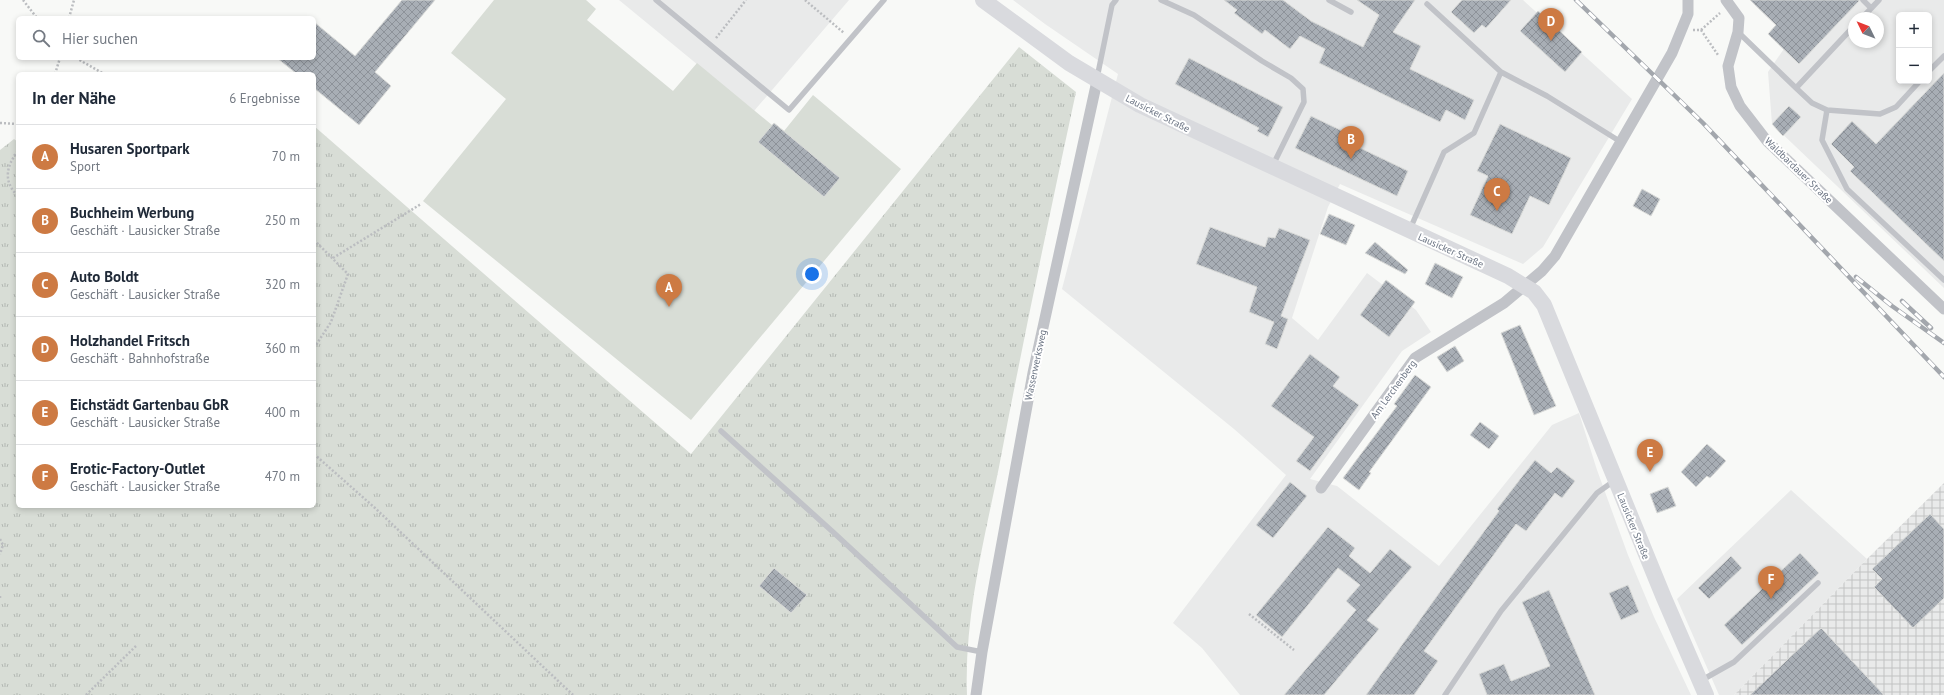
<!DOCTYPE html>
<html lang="de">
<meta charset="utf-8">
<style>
body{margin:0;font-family:"PT Sans",sans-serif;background:#f6f6f7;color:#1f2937}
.controls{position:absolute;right:12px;top:12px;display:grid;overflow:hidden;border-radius:6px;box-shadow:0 2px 6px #0003}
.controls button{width:36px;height:36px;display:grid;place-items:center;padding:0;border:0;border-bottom:1px solid #e0e1e3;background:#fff;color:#1f2937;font:20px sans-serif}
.compass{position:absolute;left:1848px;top:12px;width:36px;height:36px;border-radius:50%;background:#fff;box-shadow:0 2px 6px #0003;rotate:313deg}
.you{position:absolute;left:812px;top:274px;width:14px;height:14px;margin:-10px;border:3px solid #fff;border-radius:50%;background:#1a73e8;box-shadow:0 0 0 6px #1a73e833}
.badge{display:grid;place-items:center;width:26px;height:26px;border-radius:50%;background:#cd7a43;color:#fff;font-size:13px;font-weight:700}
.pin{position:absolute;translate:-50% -33px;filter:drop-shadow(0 1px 2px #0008)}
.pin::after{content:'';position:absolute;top:21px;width:14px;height:12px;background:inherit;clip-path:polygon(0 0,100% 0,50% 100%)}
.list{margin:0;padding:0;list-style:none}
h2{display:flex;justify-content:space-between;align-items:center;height:52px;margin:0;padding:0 16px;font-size:17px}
h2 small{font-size:13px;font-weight:400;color:#747a83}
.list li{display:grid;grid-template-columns:26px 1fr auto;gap:12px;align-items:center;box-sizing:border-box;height:64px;padding:0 16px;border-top:1px solid #e0e1e3}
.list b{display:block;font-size:15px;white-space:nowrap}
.list p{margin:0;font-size:13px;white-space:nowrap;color:#747a83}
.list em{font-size:13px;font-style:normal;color:#747a83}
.icon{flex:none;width:22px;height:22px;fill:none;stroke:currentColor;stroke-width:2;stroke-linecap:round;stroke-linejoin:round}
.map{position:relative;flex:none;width:1944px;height:695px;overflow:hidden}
.search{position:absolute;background:#fff;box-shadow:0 2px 6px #0003;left:16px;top:16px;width:300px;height:44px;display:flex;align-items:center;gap:10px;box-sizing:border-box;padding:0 14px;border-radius:6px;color:#747a83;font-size:15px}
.panel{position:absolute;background:#fff;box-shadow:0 2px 6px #0003;left:16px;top:72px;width:300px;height:436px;border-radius:6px}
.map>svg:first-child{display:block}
.built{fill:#e9eaea;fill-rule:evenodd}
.industrial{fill:url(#industrial-grid)}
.grass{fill:url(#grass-tufts)}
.green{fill:#d8ddd6}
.building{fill:url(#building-cross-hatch);stroke:#dadbd9}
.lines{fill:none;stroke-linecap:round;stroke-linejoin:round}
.path{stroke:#bbbdc0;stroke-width:2.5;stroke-dasharray:2 2;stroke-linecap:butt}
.service{stroke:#c1c3c8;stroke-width:5.5}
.minor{stroke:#c1c3c8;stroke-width:11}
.secondary{stroke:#d9dade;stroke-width:16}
.rail-casing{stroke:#a3a7ad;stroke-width:4.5}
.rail{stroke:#fff;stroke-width:3;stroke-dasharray:9;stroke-linecap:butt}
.labels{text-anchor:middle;stroke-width:4;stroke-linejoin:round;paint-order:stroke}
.street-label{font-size:10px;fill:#6c7584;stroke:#fff}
</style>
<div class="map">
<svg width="1944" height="695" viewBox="0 0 1944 695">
<defs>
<pattern id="industrial-grid" width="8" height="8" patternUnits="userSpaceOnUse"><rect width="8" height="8" fill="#e9eaea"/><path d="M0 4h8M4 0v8" fill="none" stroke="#c1c2c3"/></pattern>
<pattern id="grass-tufts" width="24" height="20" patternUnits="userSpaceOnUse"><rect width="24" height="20" fill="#d8ddd6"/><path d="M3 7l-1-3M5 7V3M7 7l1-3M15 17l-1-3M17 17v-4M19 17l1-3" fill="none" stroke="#b3b8b3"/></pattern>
<pattern id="building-cross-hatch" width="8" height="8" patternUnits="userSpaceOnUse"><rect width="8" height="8" fill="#a8aeb5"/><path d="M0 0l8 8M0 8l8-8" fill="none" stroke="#8d9299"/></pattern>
</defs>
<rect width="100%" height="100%" fill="#f8f9f7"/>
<path class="built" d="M619,0h230l-95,111z
M1013,0h510l109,99 -89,148 -20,17 -183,-80 -12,23 -36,111 26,22 49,-67 49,37 15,22 -29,19 -92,128 27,7 102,80 113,-141 27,-12 18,57 31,85 26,62 37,78h-451l-38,-47 -29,-25 113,-148 -52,-46 -172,-140 56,-215 -73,-50z
M1750,0h194v288l-172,-164 -4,-52 22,-32zM1899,15h30v66h-30zM1854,18h24v24h-24z
M1791,490l76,69 -133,136h-15l-42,-96z"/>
<path class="industrial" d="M1944,483v212h-210l133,-136z"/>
<path class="grass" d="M1019,47l57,45c-27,125 -53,249 -77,375 -15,74 -35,151 -32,228h-967v-545l14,-11 4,3v364h296v-380l377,328z"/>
<path class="green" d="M494,0h92l10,9 -9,11 86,71 24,-28 75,62 2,-2 10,8 29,-36 88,74 -210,251 -268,-219 83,-102 -55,-46z"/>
<path class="building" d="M402,0h33l-60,72 16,14 -32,39 -45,-37v-14h-17l-20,-16h37v-36l41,34z
M1224,0h59l28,21 52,26 16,-32 -22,-15h58l-22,32 28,14 -11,23 64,31 -9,20 -19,-10 -6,12 -121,-59 6,-14 -25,-13 -10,13 -25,-19 -3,4 -28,-21 3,-3z
M1462,0h49l-25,28 -4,-3 -8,8 -23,-21z
M1750,0h109v1l-60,63 -31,-30 8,-9z
M1538,11l44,41 -17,20 -45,-41z
M1189,58l94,49 -15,30 -11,-6 2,-3 -84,-44z
M1944,73v188l-94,-90 4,-4 -23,-23 21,-23 24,23z
M1789,106l12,11 -18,19 -11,-12z
M1311,116l50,24 -3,7 50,24 -11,25 -102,-48z
M774,123l66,55 -16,19 -66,-55z
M1500,124l71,34 -22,47 -19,-9 -18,38 -42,-19 18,-39 -11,-5z
M1642,189l18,10 -9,17 -18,-10z
M1329,214l26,11 -9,20 -26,-11z
M1210,227l55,20 3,-10 7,1 4,-10 31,12 -29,76 7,3 -11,30 -12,-5 9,-22 -25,-10 8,-25 -61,-23z
M1375,242l33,28 -3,4 -40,-21z
M1435,263l28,14 -11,21 -27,-14z
M1386,280l29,22 -26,35 -29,-22z
M1520,325l36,81 -22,9 -33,-82z
M1455,346l9,15 -17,11 -10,-15z
M1310,354l30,23 -7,9 26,19 -49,66 -14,-10 18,-24 -43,-31z
M1415,375l16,12 -62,85 2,1 -12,17 -16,-12 54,-72 -3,-2z
M1480,422l19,14 -10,13 -19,-14z
M1707,444l19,17 -16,17 -3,-2 -11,11 -15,-15z
M1535,460l16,13 6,-6 18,14 -13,17 -7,-5 -29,38 -10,-7 -92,127 14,10 -24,34h-48l81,-113 52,-71 -2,-2z
M1290,482l17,14 -34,42 -17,-13z
M1668,487l8,19 -19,7 -7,-19z
M1930,514l14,15v69l-31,30 -39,-41 8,-8 -10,-10z
M1328,527l27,21 -6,8 21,17 20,-24 22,18 -45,53 12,9 -55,66h-40l72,-85 -10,-9 14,-16 -22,-17 -56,69 -26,-22z
M1800,553l19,20 -77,72 -18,-20z
M1731,556l11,12 -33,31 -11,-11z
M774,568l33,27 -16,18 -32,-27z
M1628,585l11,27 -18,8 -12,-27z
M1549,590l46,105h-108l-8,-21 25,-10 7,17 39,-15 -28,-64z
M1821,628l63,67h-134z"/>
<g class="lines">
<path class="path" d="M23,0l14,18
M805,0l39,33
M69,18l5,-18
M1693,30h8l19,-17
M1701,30l17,25
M716,38l30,-38
M76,58l28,16
M55,74l5,-16
M0,123l18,1
M18,151c-12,15 -15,31 0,45
M314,240l34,34 -17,48 -17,26
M333,258l88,-54
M314,454l61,54 198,187
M0,539l3,6 -3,9
M0,596v2
M1249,614l45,36
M86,695l50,-49"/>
<path class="service" d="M656,0l133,110 95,-110
M1161,0l33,15 68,46 29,17 12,11 1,13 -31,63
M1329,0l22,12
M1863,0l8,8
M1427,4l74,68 46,24 74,46
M1862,18l17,-18
M1738,32l58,56 58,-62
M1929,71l15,-15
M1097,78l15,-73 4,-5
M1796,88l16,15 15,7 53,4 16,-7 24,-26
M1827,110l-5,30 25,49 97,91
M1410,229l34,-77 30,-19 27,-61
M721,431l112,101 124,115 25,5
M1702,680l32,-18 84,-79
M1445,695l56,-84 96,-118 17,-12"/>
<path class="minor" d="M1726,0l13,18 -1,14 -10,34 3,21 9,19 27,35 177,168
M1321,488l94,-130 89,-55 38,-32 13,-15 117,-203 16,-39v-14
M976,695l6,-43 51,-279 64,-292"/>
<path class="secondary" d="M983,0l86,63 71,42 368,171 26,16 10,13 120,293 42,97"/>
<defs>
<path id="rail" d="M1576,0l127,123 241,254
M1856,277l36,29 52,37
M1902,301l29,27"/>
</defs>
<use href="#rail" class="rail-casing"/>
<use href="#rail" class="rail"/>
</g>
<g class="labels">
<g class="street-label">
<text transform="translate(1158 113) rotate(27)" y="4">Lausicker Straße</text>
<text transform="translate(1799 170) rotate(44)" y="4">Waldbardauer Straße</text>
<text transform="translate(1451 250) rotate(24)" y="4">Lausicker Straße</text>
<text transform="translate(1035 365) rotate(-78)" y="4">Wasserwerksweg</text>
<text transform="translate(1393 389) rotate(-54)" y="4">Am Lerchenberg</text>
<text transform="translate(1634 526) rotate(68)" y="4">Lausicker Straße</text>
</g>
</g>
</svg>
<div class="controls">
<button>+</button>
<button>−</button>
</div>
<svg class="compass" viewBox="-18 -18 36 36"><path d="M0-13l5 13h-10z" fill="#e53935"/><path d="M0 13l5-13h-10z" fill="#747a83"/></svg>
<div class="you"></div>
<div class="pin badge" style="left:669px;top:307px">A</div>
<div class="pin badge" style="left:1351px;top:159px">B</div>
<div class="pin badge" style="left:1497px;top:211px">C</div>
<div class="pin badge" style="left:1551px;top:41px">D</div>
<div class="pin badge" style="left:1650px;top:472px">E</div>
<div class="pin badge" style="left:1771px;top:599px">F</div>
<div class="search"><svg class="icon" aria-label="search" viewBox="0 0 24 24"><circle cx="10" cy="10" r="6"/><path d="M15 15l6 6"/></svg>Hier suchen</div>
<section class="panel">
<h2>In der Nähe<small>6 Ergebnisse</small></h2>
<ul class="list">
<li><span class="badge">A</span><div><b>Husaren Sportpark</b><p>Sport</p></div><em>70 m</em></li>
<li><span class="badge">B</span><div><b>Buchheim Werbung</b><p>Geschäft · Lausicker Straße</p></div><em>250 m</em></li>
<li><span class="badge">C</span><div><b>Auto Boldt</b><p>Geschäft · Lausicker Straße</p></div><em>320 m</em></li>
<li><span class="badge">D</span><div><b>Holzhandel Fritsch</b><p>Geschäft · Bahnhofstraße</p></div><em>360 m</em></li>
<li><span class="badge">E</span><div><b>Eichstädt Gartenbau GbR</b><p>Geschäft · Lausicker Straße</p></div><em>400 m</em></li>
<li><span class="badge">F</span><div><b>Erotic-Factory-Outlet</b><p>Geschäft · Lausicker Straße</p></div><em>470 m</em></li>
</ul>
</section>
</div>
